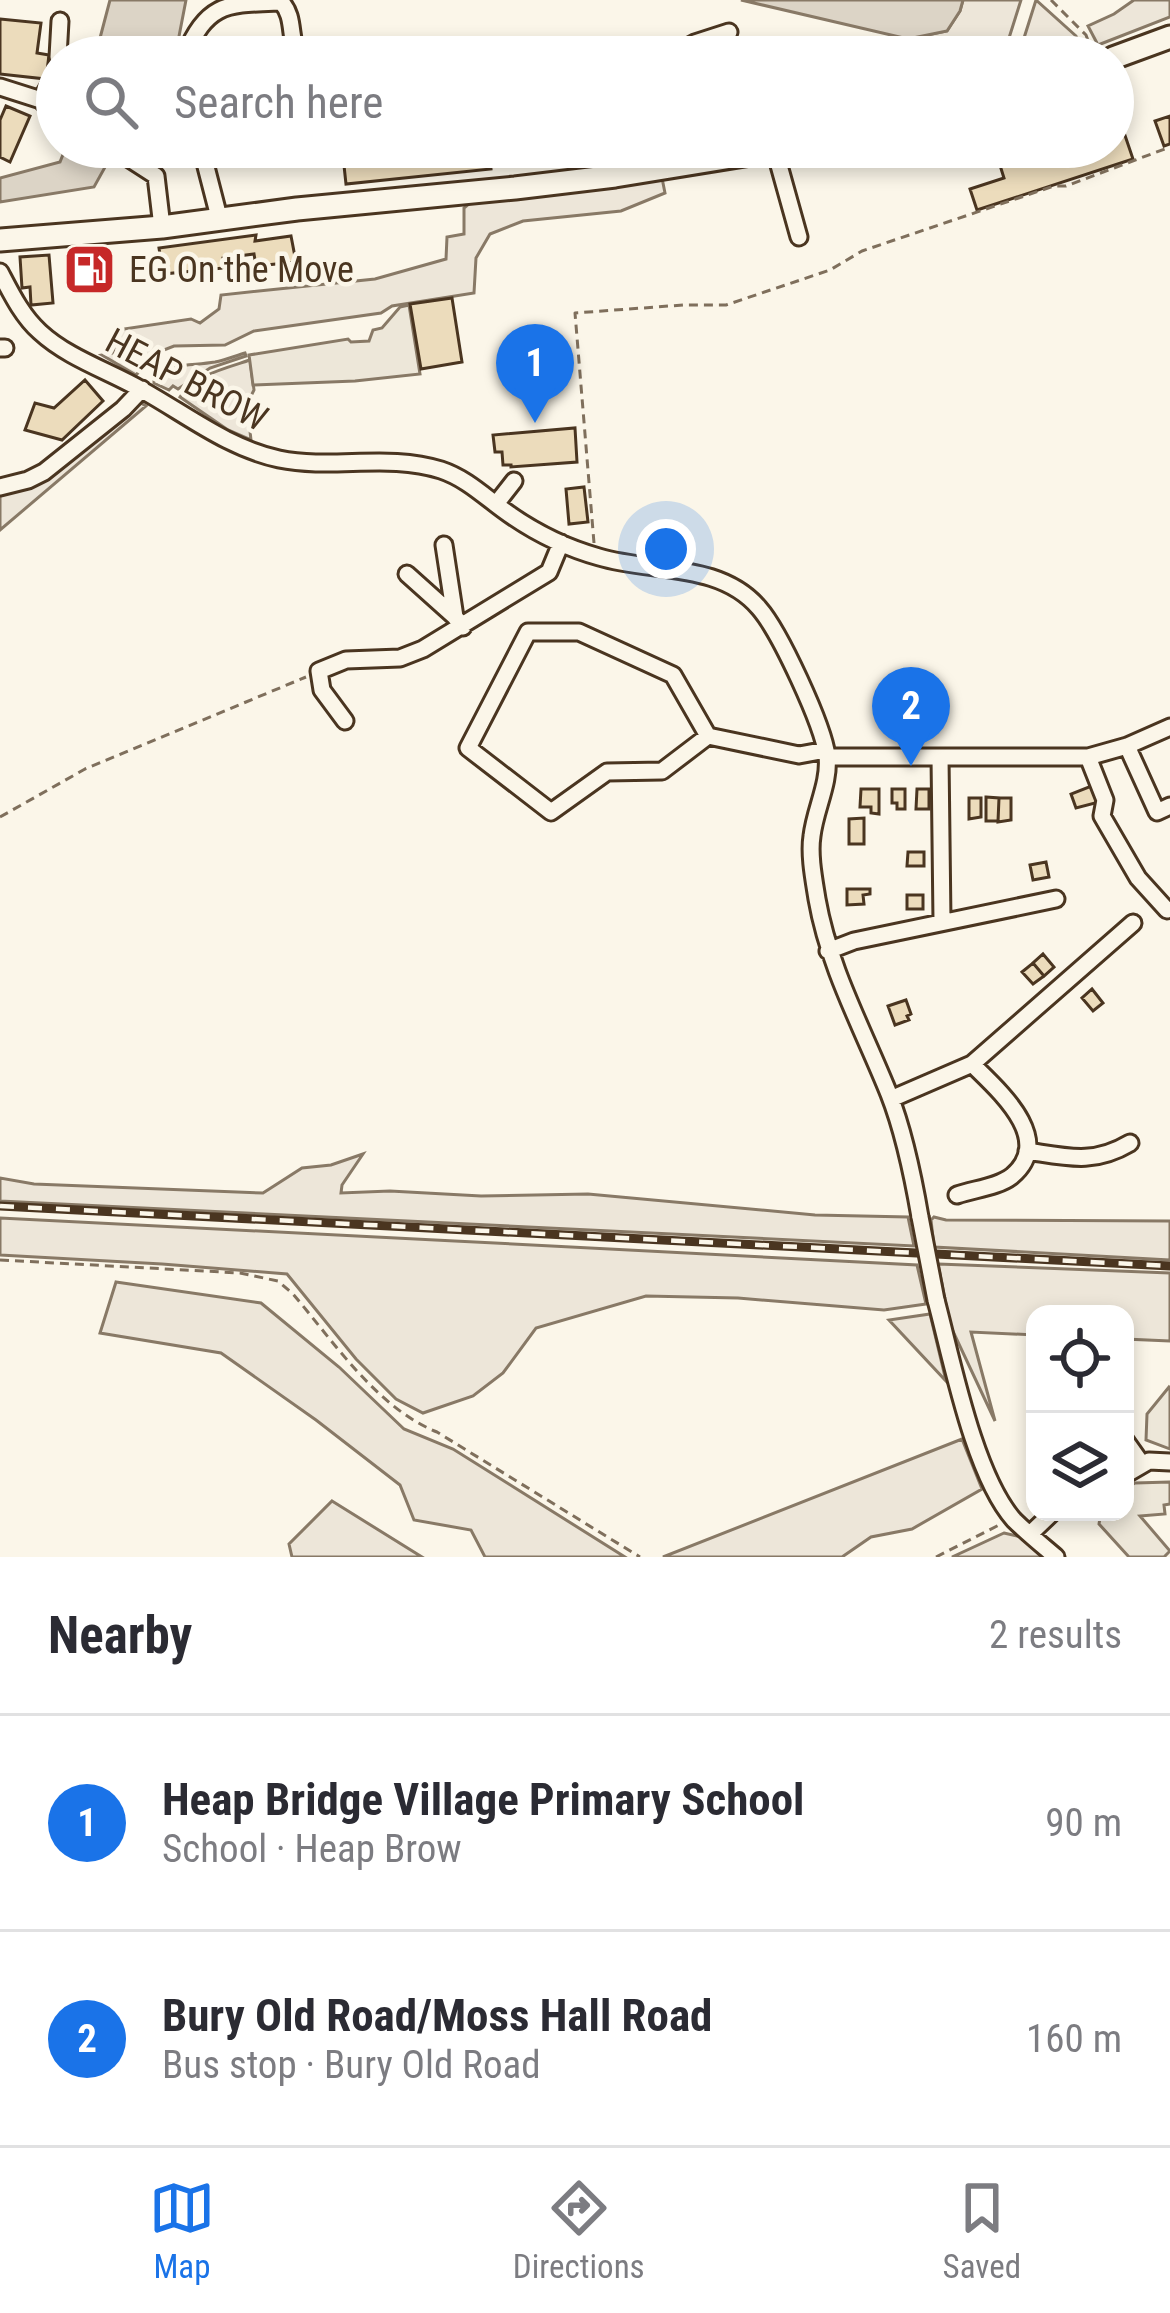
<!DOCTYPE html>
<meta charset="utf-8">
<style>
body{margin:0;font-family:"Roboto Condensed",sans-serif;background:#f2f2f3;color:#2b2b33}
.controls{position:absolute;right:36px;bottom:36px;display:grid;overflow:hidden;border-radius:24px;box-shadow:0 6px 18px #0003}
.controls button{width:108px;height:108px;display:grid;place-items:center;padding:0;border:0;border-bottom:3px solid #e1e1e2;background:#fff;color:#2b2b33;font:60px sans-serif}
.you{position:absolute;left:666px;top:549px;width:42px;height:42px;margin:-30px;border:9px solid #fff;border-radius:50%;background:#1a73e8;box-shadow:0 0 0 18px #1a73e833}
.badge{display:grid;place-items:center;width:78px;height:78px;border-radius:50%;background:#1a73e8;color:#fff;font-size:39px;font-weight:700}
.pin{position:absolute;translate:-50% -99px;filter:drop-shadow(0 3px 6px #0008)}
.pin::after{content:'';position:absolute;top:63px;width:42px;height:36px;background:inherit;clip-path:polygon(0 0,100% 0,50% 100%)}
.list{margin:0;padding:0;list-style:none}
h2{display:flex;justify-content:space-between;align-items:center;height:156px;margin:0;padding:0 48px;font-size:51px}
h2 small{font-size:39px;font-weight:400;color:#7c7c81}
.list li{display:grid;grid-template-columns:78px 1fr auto;gap:36px;align-items:center;box-sizing:border-box;height:216px;padding:0 48px;border-top:3px solid #e1e1e2}
.list b{display:block;font-size:45px;white-space:nowrap}
.list p{margin:0;font-size:39px;white-space:nowrap;color:#7c7c81}
.list em{font-size:39px;font-style:normal;color:#7c7c81}
.icon{flex:none;width:66px;height:66px;fill:none;stroke:currentColor;stroke-width:2;stroke-linecap:round;stroke-linejoin:round}
.map{position:relative;flex:none;width:1170px;height:1557px;overflow:hidden}
.search{position:absolute;background:#fff;box-shadow:0 6px 18px #0003;left:36px;right:36px;top:36px;height:132px;display:flex;align-items:center;gap:30px;box-sizing:border-box;padding:0 42px;border-radius:66px;color:#7c7c81;font-size:45px}
.sheet{height:588px;background:#fff}
nav{display:flex;justify-content:space-around;align-items:center;box-sizing:border-box;height:168px;border-top:3px solid #e1e1e2;background:#fff;font-size:33px;color:#7c7c81}
nav a{display:grid;justify-items:center;gap:6px}
nav .on{color:#1a73e8}
.map>svg:first-child{display:block}
.green{fill:#ede6d9;stroke:#887966;stroke-width:3}
.parking{fill:#ede7d9;stroke:#887966;stroke-width:3}
.water{fill:#dcd4c6;stroke:#887966;stroke-width:3}
.building{fill:#ecdcbc;stroke:#4a3520;stroke-width:3}
.lines{fill:none;stroke-linecap:round;stroke-linejoin:round}
.minor-casing{stroke:#4a3520;stroke-width:21}
.highway-casing{stroke:#4a3520;stroke-width:27}
.path{stroke:#7f6f5c;stroke-width:3;stroke-dasharray:9 6;stroke-linecap:butt}
.minor{stroke:#fbf6e9;stroke-width:15}
.highway{stroke:#fbf6e9;stroke-width:21}
.rail-casing{stroke:#4a3520;stroke-width:9}
.rail{stroke:#fbf6e9;stroke-width:4.5;stroke-dasharray:14;stroke-linecap:butt}
.minor-bridge-casing{stroke:#4a3520;stroke-width:21;stroke-linecap:butt}
.minor-bridge{stroke:#fbf6e9;stroke-width:15}
.labels{text-anchor:middle;stroke-width:9;stroke-linejoin:round;paint-order:stroke}
.poi-label{font-size:36px;fill:#4a3520;stroke:#fbf6e9;text-anchor:start}
.street-label{font-size:36px;fill:#4a3520;stroke:#fbf6e9}
</style>
<div class="map">
<svg width="1170" height="1557" viewBox="0 0 1170 1557">
<rect width="100%" height="100%" fill="#fbf6e9"/>
<path class="green" d="M963,0h58l-18,57h-47l-48,-18 39,-8 13,-20z
M1036,0l40,36 3,11 -27,10h-34z
M1134,0h36v17l-72,28 -10,-19 26,-12z
M662,178l3,15 -44,18 -98,10 -33,13 -14,24 -2,35 -82,13 -11,7 -127,18 -29,14 -51,1 -18,7 -20,22 -34,-20 11,-2 4,-23 74,-11 9,4 19,-14 2,-14 154,-16 71,-20 1,-22 17,-3v-26l7,-6z
M245,353l1,3 -36,12 -32,21 -5,-3 -4,4 -15,-7v-7c20,-14 38,-10 61,-14 10,-2 20,-6 30,-9z
M250,360l4,30 -7,14 4,36 -23,-10 -48,-33c12,-21 46,-29 70,-37z
M141,403l5,3 -146,124v-39l36,-6 44,-38z
M363,1154l-21,31 -1,8 49,-2 91,5 107,-2 227,21 93,2 6,29 -914,-45v-23l34,6 229,9 39,-25 29,-3z
M934,1217l12,3 224,1v39l-236,-13 -3,-27z
M0,1218c306,17 611,29 917,47l9,39 -42,6 -146,-12 -92,-2 -110,32 -33,45 -30,23 -50,17 -27,-14 -40,-40 -69,-85 -125,-10 -162,-9z
M938,1264l232,9v68l-45,-2v-25h-90v21l-64,-3 24,89 -45,-96z
M116,1282l145,21 78,64 65,62 49,20 172,108h-140l-14,-27 -57,-10 -14,-35 -84,-65 -95,-67 -121,-20z
M930,1314l16,67 -57,-61z
M962,1439l20,50 -70,40 -41,8 -29,20h-179z
M332,1501l90,56h-130l-3,-13z
M1004,1533l17,4 22,20h-91z"/>
<path class="parking" d="M409,305l11,69 -65,7 -102,4 -4,-30 99,-16 3,3 18,-1 4,-11 9,-2 18,-21z
M1169,1387l1,1v61l-24,-9 1,-26z
M1170,1482v22l-6,1 1,9 -25,2 30,35 -6,6h-35l-30,-33 2,-12h24v-23l10,-6z"/>
<path class="water" d="M110,0h76l-11,57h-80z
M741,0h222l-3,11 -13,20 -39,8z
M66,147h40l8,4 -20,36 -94,15v-24l60,-16z"/>
<path class="building" d="M0,19l41,4 -4,30 12,2 -3,24 -46,-5z
M1113,100l20,59 -156,51 -7,-21 34,-11 -6,-19 38,-12h77z
M6,106l24,10 -20,46 -10,-5v-37z
M1170,116v28l-6,2 -9,-25z
M342,147h147l2,22 -145,15z
M256,235l-1,6 36,-5 5,26 -40,4 -2,-12 -31,4 1,10 -61,6 -4,-26z
M104,251l3,31 -30,3 -3,-31z
M49,255l4,48 -22,2 -1,-18 -8,1 -2,-31z
M452,298l10,64 -41,7 -11,-65z
M85,380l18,21 -41,39 -37,-10 10,-27 19,5z
M575,428l2,34 -66,5v-2h-8l-1,-13h-7l-2,-17z
M584,487l4,35 -19,2 -3,-35z
M1099,783l4,18 -27,7 -5,-14z
M861,789h18v25l-8,-1v-6h-11z
M892,789h13v20h-8v-6h-5z
M917,789h12v20h-13z
M986,797l13,1 -1,23h-12z
M969,798h12v19l-12,2z
M999,798h12v22l-13,2z
M864,818v26h-15v-25z
M908,852h16v14h-17z
M1046,862l3,15 -16,3 -3,-15z
M847,889h23v5l-7,1 1,9 -17,1z
M907,895h16v14h-16z
M1043,954l11,13 -10,9 -11,-13z
M1033,963l11,13 -11,8 -11,-12z
M1092,989l11,14 -10,8 -11,-13z
M906,1000l5,14 -4,2 2,4 -14,5 -7,-19z"/>
<g class="lines">
<defs>
<path id="minor" d="M58,57l2,-36
M184,57c24,-55 41,-53 97,-55 15,15 7,38 18,55
M669,57l26,-14 34,-11
M0,87l41,13 16,-28
M41,100l16,18
M111,147l45,29 6,51
M197,147l7,12 16,62
M610,147l5,29
M775,151l24,86
M204,159l44,-12
M0,272c11,21 22,44 40,60 28,26 69,39 102,58 45,25 86,58 137,69 54,11 109,-6 162,11 27,9 46,29 68,44 27,19 58,34 90,43 53,16 121,5 160,51 21,24 64,117 68,148 3,27 -12,53 -15,80 -3,19 2,44 5,63 12,69 46,130 72,195 15,38 24,82 31,123
M0,348h5
M0,487l28,-7 16,-8 79,-63 19,-20
M496,504l18,-23
M444,545l11,72 8,10
M407,574l48,43
M345,721l-23,-31 -3,-19 27,-11 54,-2 23,-9 126,-77 12,-29
M708,736l-46,35 -55,1 -56,40 -83,-64 60,-116h51l94,43 35,61 91,19 27,-5
M1127,746l30,66 13,-6
M827,757h261l39,-11 43,-19
M940,757l2,164
M1088,757l17,43 -3,16 36,62 29,32
M828,951l26,-10 202,-42
M891,1099l81,-35 161,-141
M1027,1151c40,6 66,14 103,-8
M957,1195c17,-6 41,-8 55,-19 44,-37 -15,-87 -40,-112
M936,1300c16,60 38,175 78,220 13,13 28,25 42,37
M1125,1440l17,24
M1125,1475l24,-14 21,1
M1030,1534l23,-22"/>
<path id="highway" d="M1113,58l57,-21
M0,240l162,-13 135,-18 218,-21 100,-12 178,-29"/>
</defs>
<use href="#minor" class="minor-casing"/>
<use href="#highway" class="highway-casing"/>
<path class="path" d="M1051,0l35,35 8,22
M594,543l-19,-230 108,-8h43l104,-35 32,-19 192,-65h12l104,-39
M0,817l85,-48 221,-92
M0,1260l240,13 38,8 15,13c41,48 84,114 144,138l203,125
M936,1557l63,-32"/>
<use href="#minor" class="minor"/>
<use href="#highway" class="highway"/>
<defs>
<path id="rail" d="M0,1206l1170,60"/>
</defs>
<use href="#rail" class="rail-casing"/>
<use href="#rail" class="rail"/>
<defs>
<path id="minor-bridge" d="M920,1217l16,83"/>
</defs>
<use href="#minor-bridge" class="minor-bridge-casing"/>
<use href="#minor-bridge" class="minor-bridge"/>
</g>
<defs>
<symbol id="fuel-square" viewBox="-11 -11 22 22"><rect x="-9" y="-9" width="18" height="18" rx="4" fill="#c62828" stroke="#fbf6e9"/><path d="M-5.5-6h7V0h2V4h1.3V-2.5L3-4.5l.8-.8L6-3V5H2.5V1h-1V6h-7ZM-4.2-4.7v3.2H.2V-4.7Z" fill="#fff"/></symbol>
</defs>
<g fill-rule="evenodd">
<use href="#fuel-square" x="60" y="240" width="59" height="59"/>
</g>
<g class="labels">
<g class="poi-label">
<text x="129" y="282">EG On the Move</text>
</g>
<g class="street-label">
<text transform="translate(187 379) rotate(28)" y="13">HEAP BROW</text>
</g>
</g>
</svg>
<div class="controls">
<button><svg class="icon" aria-label="locate" viewBox="0 0 24 24"><circle cx="12" cy="12" r="6"/><path d="M12 2v4M12 18v4M2 12h4M18 12h4"/></svg></button>
<button><svg class="icon" aria-label="layers" viewBox="0 0 24 24"><path d="M12 4l9 5-9 5-9-5zM3 14l9 5 9-5"/></svg></button>
</div>
<div class="you"></div>
<div class="pin badge" style="left:535px;top:423px">1</div>
<div class="pin badge" style="left:911px;top:766px">2</div>
<div class="search"><svg class="icon" aria-label="search" viewBox="0 0 24 24"><circle cx="10" cy="10" r="6"/><path d="M15 15l6 6"/></svg>Search here</div>
</div>
<section class="sheet">
<h2>Nearby<small>2 results</small></h2>
<ul class="list">
<li><span class="badge">1</span><div><b>Heap Bridge Village Primary School</b><p>School · Heap Brow</p></div><em>90 m</em></li>
<li><span class="badge">2</span><div><b>Bury Old Road/Moss Hall Road</b><p>Bus stop · Bury Old Road</p></div><em>160 m</em></li>
</ul>
</section>
<nav>
<a class="on"><svg class="icon" aria-label="map" viewBox="0 0 24 24"><path d="M3 6l6-2 6 2 6-2v14l-6 2-6-2-6 2zM9 4v14M15 6v14"/></svg>Map</a>
<a><svg class="icon" aria-label="directions" viewBox="0 0 24 24"><path d="M12 3l9 9-9 9-9-9zM9 14v-3h6M13 9l2 2-2 2"/></svg>Directions</a>
<a><svg class="icon" aria-label="saved" viewBox="0 0 24 24"><path d="M7 4h10v16l-5-4-5 4z"/></svg>Saved</a>
</nav>
